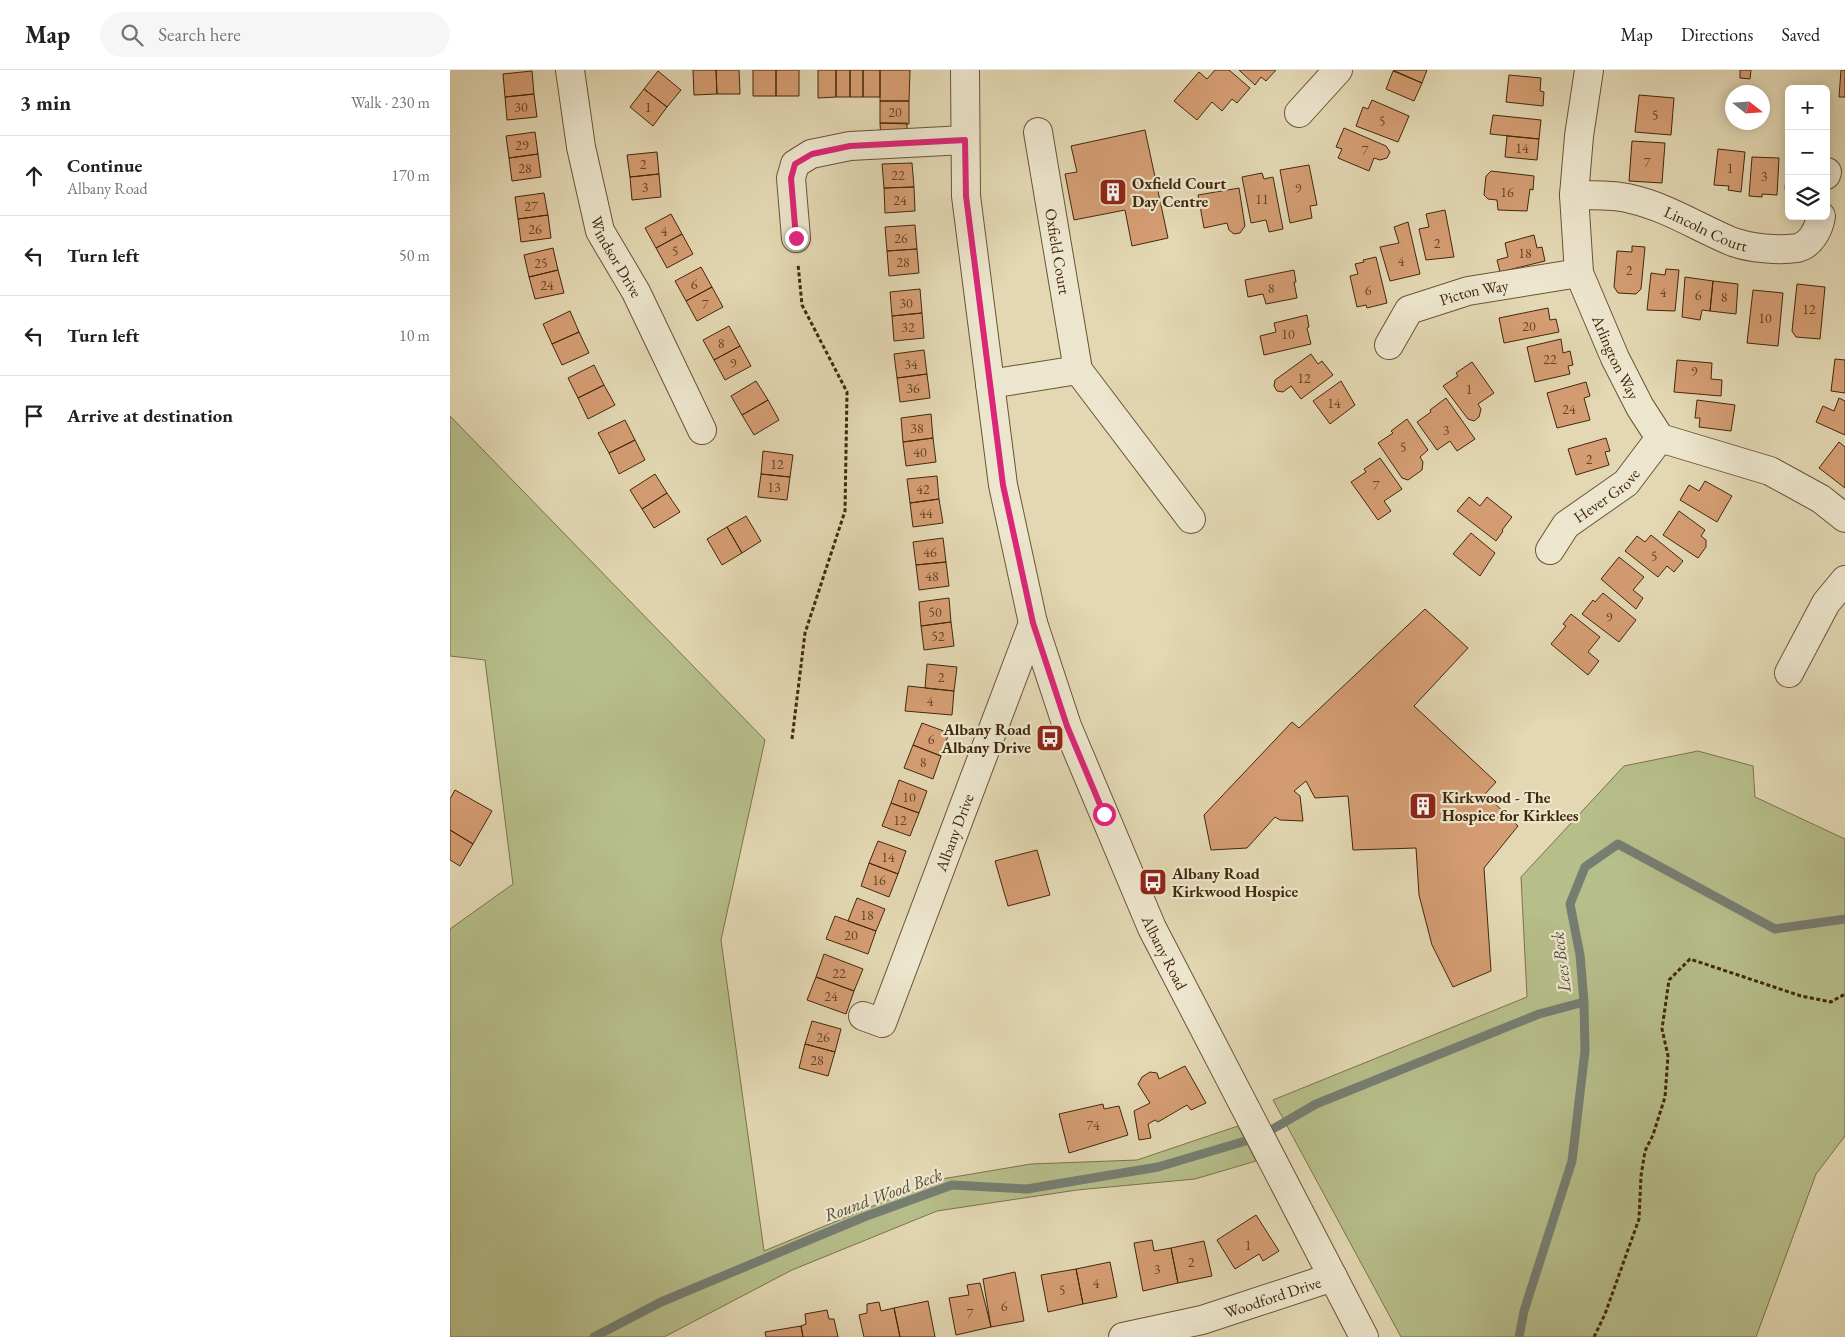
<!DOCTYPE html>
<meta charset="utf-8">
<style>
body{margin:0;font-family:"EB Garamond",serif;background:#f6f6f6;color:#202124}
.controls{position:absolute;right:15px;top:15px;display:grid;overflow:hidden;border-radius:8px;box-shadow:0 2px 12px #0003}
.controls button{width:45px;height:45px;display:grid;place-items:center;padding:0;border:0;border-bottom:1px solid #e0e0e0;background:#fff;color:#202124;font:25px sans-serif}
.compass{position:absolute;left:1275px;top:15px;width:45px;height:45px;border-radius:50%;background:#fff;box-shadow:0 2px 12px #0003;rotate:107deg}
.stop{position:absolute;width:15px;height:15px;margin:-11px;border:4px solid #db2777;border-radius:50%;background:#fff}
.stop.end{background:#db2777;border-color:#fff;box-shadow:0 1px 5px #0008}
.list{margin:0;padding:0;list-style:none}
h2{display:flex;justify-content:space-between;align-items:center;height:65px;margin:0;padding:0 20px;font-size:21px}
h2 small{font-size:16px;font-weight:400;color:#757577}
.list li{display:grid;grid-template-columns:32px 1fr auto;gap:15px;align-items:center;box-sizing:border-box;height:80px;padding:0 20px;border-top:1px solid #e0e0e0}
.list b{display:block;font-size:19px;white-space:nowrap}
.list p{margin:0;font-size:16px;white-space:nowrap;color:#757577}
.list em{font-size:16px;font-style:normal;color:#757577}
.icon{flex:none;width:28px;height:28px;fill:none;stroke:currentColor;stroke-width:2;stroke-linecap:round;stroke-linejoin:round}
.map{position:relative;flex:none;width:1395px;height:1267px;overflow:hidden}
header{display:flex;align-items:center;gap:30px;box-sizing:border-box;height:70px;padding:0 25px;background:#fff;border-bottom:1px solid #e0e0e0}
header strong{font-size:24px}
nav{display:flex;gap:28px;margin-inline-start:auto;font-size:18px}
.search{width:350px;height:45px;background:#f6f6f6;display:flex;align-items:center;gap:12px;box-sizing:border-box;padding:0 18px;border-radius:28px;color:#757577;font-size:19px}
main{display:flex}
aside{flex:1;background:#fff}
.map>svg:first-child{display:block}
.green{fill:#b6be8a;stroke:#7c734a}
.lines{fill:none;stroke-linecap:round;stroke-linejoin:round}
.stream{stroke:#767e72;stroke-width:9}
.building{fill:#d59d73;stroke:#42280b}
.minor-casing{stroke:#6a5435;stroke-width:30}
.path{stroke:#42280b;stroke-width:3;stroke-dasharray:4 2.5;stroke-linecap:butt}
.minor{stroke:#ede6ce;stroke-width:28}
.route{stroke:#db2777;stroke-width:6}
.labels{text-anchor:middle;stroke-width:4.5;stroke-linejoin:round;paint-order:stroke}
.number-label{font-size:14px;fill:#674525}
.poi-label{font-size:16px;font-weight:bold;fill:#42280b;stroke:#ede6ce;text-anchor:start}
.street-label{font-size:16px;fill:#42280b;stroke:#ede6ce}
.water-label{font-size:18px;font-style:italic;fill:#584c36;stroke:#ede6ce}
</style>
<header>
<strong>Map</strong>
<div class="search"><svg class="icon" aria-label="search" viewBox="0 0 24 24"><circle cx="10" cy="10" r="6"/><path d="M15 15l6 6"/></svg>Search here</div>
<nav><a>Map</a><a>Directions</a><a>Saved</a></nav>
</header>
<main>
<aside>
<h2>3 min<small>Walk · 230 m</small></h2>
<ul class="list">
<li><svg class="icon" aria-label="ahead" viewBox="0 0 24 24"><path d="M12 20V5M6 11l6-6 6 6"/></svg><div><b>Continue</b><p>Albany Road</p></div><em>170 m</em></li>
<li><svg class="icon" aria-label="left" viewBox="0 0 24 24"><path d="M17 20v-9H6M10 6l-5 5 5 5"/></svg><div><b>Turn left</b></div><em>50 m</em></li>
<li><svg class="icon" aria-label="left" viewBox="0 0 24 24"><path d="M17 20v-9H6M10 6l-5 5 5 5"/></svg><div><b>Turn left</b></div><em>10 m</em></li>
<li><svg class="icon" aria-label="arrive" viewBox="0 0 24 24"><path d="M6 21V4h12l-3 4 3 4H6"/></svg><div><b>Arrive at destination</b></div></li>
</ul>
</aside>
<div class="map">
<svg width="1395" height="1267" viewBox="0 0 1395 1267">
<rect width="100%" height="100%" fill="#e3d8b3"/>
<filter id="stains"><feTurbulence type="fractalNoise" baseFrequency=".004" numOctaves="4"/><feColorMatrix values="0 0 0 0 .2 0 0 0 0 .09 0 0 0 0 .02 0 0 0 .5 -.17"/></filter>
<radialGradient id="worn" r=".72"><stop offset=".6" stop-color="#630" stop-opacity="0"/><stop offset="1" stop-color="#630" stop-opacity=".3"/></radialGradient>
<path class="green" d="M0,346l315,324 -44,200 43,311 172,-71 95,-16 106,-4 101,-34 18,35 -61,18 -118,11 -140,21 -145,59 -128,67h-214v-408l63,-45 -28,-224 -35,-4z
M1248,681l55,15 2,31 90,42v297l-29,38 -60,163h-355l-128,-237 254,-103 -6,-120 103,-111z"/>
<g class="lines">
<path class="stream" d="M144,1267l67,-35 203,-85 88,-32 75,4 131,-22 101,-30 57,-33 223,-90 45,-12
M1069,1267l5,-26 48,-150 13,-110 -1,-49 -4,-47 -10,-51 15,-37 33,-23 157,85 70,-10"/>
</g>
<path class="building" d="M243,0h23l1,24 -23,1z
M266,0h23l1,24h-23z
M303,0h23v26h-23z
M326,0h23v26h-23z
M368,0h18v27l-18,1z
M386,0h14v27h-14z
M400,0h13v27h-13z
M413,0h17v27h-17z
M430,0h30l-1,31h-29z
M765,0h14l21,18 -13,15 -5,-4 -10,12 -10,-9 -15,18 -23,-19 25,-29 8,7z
M789,0h37l-10,11 -5,-4 -6,8z
M943,0h34l-5,13z
M1290,0h11l-1,9 -10,-1z
M1391,0h4v27h-6z
M82,1l2,23 -29,3 -2,-23z
M208,1l23,19 -14,17 -23,-18z
M943,1l29,12 -8,18 -28,-12z
M1059,5l32,3 -1,13 4,1 -1,14 -37,-4z
M194,19l23,18 -14,19 -23,-19z
M84,24l3,23 -30,3 -2,-23z
M1189,25l35,3 -3,37 -36,-3z
M922,30l37,16 -11,26 -42,-16 7,-19 5,2z
M430,31h29v23l-29,-1z
M1043,45l48,5 -2,19 -49,-5z
M430,53h27v17l-26,1z
M894,58l42,18 4,6 -3,6 -7,2 -6,-2 -5,13 -31,-13 4,-9 -6,-2z
M695,60l23,108 -36,8 -7,-36 -51,10 -9,-46 12,-2 -6,-26z
M85,62l3,22 -29,4 -3,-22z
M1057,66l32,3 -2,21 -32,-3z
M1182,71l33,2 -3,40 -33,-2z
M1268,79l27,3 -4,40 -13,-2 1,-4 -15,-1z
M207,82l2,22 -29,3 -3,-22z
M1338,82h1v37h-4z
M88,84l3,23 -29,4 -3,-23z
M1302,87l27,1 -2,37 -15,-1v3l-13,-1z
M462,93l2,24 -30,1 -2,-24z
M859,95l8,40 -7,1 2,12 -22,5 -10,-53z
M1041,101l43,5 -1,14 -3,-1 -3,22 -29,-1 -1,-10 -9,-1 -4,-4 2,-19z
M812,103l2,6 9,-2 10,52 -14,3 -3,-12 -15,3 -9,-46z
M209,104l2,23 -29,3 -2,-23z
M464,117l1,24 -30,2 -1,-25z
M789,118l6,38 -5,7 -6,1 -5,-4 -2,-7 -23,5 -6,-33z
M94,123l4,22 -30,4 -3,-22z
M995,140l9,47 -28,3 -7,-31 10,-2 -3,-13z
M221,144l11,20 -26,14 -11,-20z
M98,145l3,23 -30,4 -3,-23z
M958,152l12,52 -30,7 -10,-34 19,-4 -5,-16z
M465,155l2,24 -30,2 -2,-24z
M232,164l11,20 -26,14 -11,-20z
M1084,165l3,13 5,-1 3,14 -45,11 -3,-12 11,-3 -3,-14z
M1182,176l13,1 -4,42 -5,5 -18,-1 -4,-6 3,-36 15,1z
M103,178l5,22 -29,7 -5,-22z
M467,179l2,24 -30,3 -2,-25z
M926,187l11,46 -20,5 -1,-3 -9,2 -7,-31 8,-2 -3,-10 9,-2 -1,-2z
M251,197l11,20 -26,14 -11,-20z
M1216,199l13,1 -4,41 -28,-1 4,-37 14,2z
M108,200l6,23 -29,6 -6,-22z
M844,200l2,12h-2l3,16 -31,6 -3,-10 -15,3 -3,-17z
M1235,207l28,4 -3,30 -8,-1 -2,10 -18,-3z
M1263,211l25,3 -2,30 -26,-3z
M1347,214l28,3 -5,52 -24,-2 -4,-6z
M262,217l11,20 -26,14 -11,-20z
M470,219l2,24 -30,3 -2,-24z
M1303,220l30,3 -5,53 -31,-3z
M1098,238l2,12 6,-1 3,13 -55,11 -5,-25z
M120,241l9,21 -27,12 -9,-20z
M472,243l2,25 -30,3 -2,-25z
M857,245l2,12 -2,1 4,16 -47,11 -4,-19 16,-4 -2,-9z
M279,256l11,20 -26,14 -11,-20z
M129,262l10,21 -27,12 -10,-21z
M1111,269l2,14 7,-2 3,14 -5,1 2,8 -35,8 -8,-35z
M290,276l11,20 -26,14 -11,-20z
M474,280l3,24 -30,4 -3,-24z
M861,284l7,10 4,-3 11,14 -32,24 -10,-13 -8,6 -6,-1 -3,-5 1,-6z
M1385,289l10,1v33l-14,-2z
M1227,290l35,3 -1,16 11,1 -1,16 -47,-4z
M1022,292l22,31 -16,11 3,5 -2,8 -5,4 -6,-2 -25,-33 15,-10 -2,-3z
M144,295l10,20 -26,13 -10,-20z
M477,304l3,24 -30,4 -3,-24z
M306,311l12,19 -26,15 -11,-19z
M891,311l14,24 -25,19 -17,-23z
M1136,312l4,14 -6,2 6,22 -33,8 -10,-35z
M154,315l11,20 -27,14 -10,-21z
M996,328l29,41 -18,12 -7,-10 -13,9 -20,-28 14,-10 -1,-2z
M1389,328l6,3v34l-29,-13 7,-16 11,5z
M318,330l11,20 -25,15 -12,-20z
M1247,330l38,5 -4,26 -32,-4 1,-9h-5z
M481,344l2,24 -30,4 -2,-24z
M957,349l21,31 -8,7 3,5 -1,8 -14,10 -6,-2 -24,-35 15,-10 -2,-2z
M175,350l10,20 -26,13 -11,-20z
M483,368l3,24 -30,4 -3,-24z
M1156,368l4,13 -5,1 4,13 -33,10 -8,-26z
M185,370l10,20 -26,14 -10,-21z
M1389,372l6,5v41l-26,-20z
M313,381l30,4 -3,22 -29,-3z
M930,388l22,31 -18,12 7,10 -13,9 -27,-38 15,-10 -2,-3z
M205,404l12,19 -25,16 -12,-19z
M311,404l29,3 -3,23 -29,-3z
M487,406l2,23 -29,4 -3,-24z
M1255,411l27,15 -15,26 -37,-22 9,-15 10,6z
M217,423l13,19 -26,16 -12,-19z
M1019,427l11,9 7,-9 25,20 -10,13 1,1 -7,10 -39,-30z
M489,429l4,24 -30,4 -3,-24z
M1229,441l26,19 -4,6 5,4v7l-8,11 -35,-23z
M296,446l15,25 -19,12 -15,-26z
M277,457l15,26 -20,12 -15,-26z
M1021,463l24,20 -15,23 -27,-22z
M1201,465l32,26 -9,11 -7,-6 -9,11 -33,-26 12,-15 8,6z
M493,468l3,24 -30,3 -3,-23z
M1169,487l25,20 -11,13 10,8 -7,11 -35,-30z
M496,492l3,24 -30,4 -3,-25z
M1153,523l33,27 -17,22 -37,-28 11,-14 2,2z
M499,528l2,24 -30,4 -2,-24z
M975,539l43,39 -54,58 82,76 -11,12 33,32 -34,42 7,103 -38,16 -21,-42 -13,-50 -3,-47 -63,2 -5,-54 -33,2 -9,-17 -12,10 6,5 3,25 -23,-1 -5,-3 -28,31 -36,2 -7,-35 88,-93 7,6z
M1121,544l29,23 -12,15 11,9 -11,14 -37,-31 15,-18 -3,-2z
M501,552l3,24 -30,4 -3,-24z
M477,594l30,3 -3,24 -29,-3z
M458,616l46,5 -2,24 -47,-4z
M472,653l27,10 -8,23 -28,-11z
M463,675l28,11 -8,23 -29,-11z
M449,710l28,11 -8,22 -28,-10z
M5,720l37,21 -19,33 -23,-14v-31z
M441,733l28,10 -9,23 -28,-10z
M0,760l23,14 -13,22 -10,-6z
M428,771l28,10 -8,23 -29,-11z
M587,780l13,45 -42,11 -13,-45z
M419,793l29,11 -9,23 -28,-11z
M407,828l28,11 -9,22 -28,-10z
M385,846l41,15 -8,23 -42,-15z
M374,884l39,15 -9,22 -38,-14z
M366,907l38,14 -8,23 -39,-14z
M362,951l29,8 -6,23 -30,-8z
M355,974l30,8 -7,24 -29,-8z
M735,996l21,37 -15,7 -4,-5 -29,17 -3,-2 -7,4 3,14 -12,2 -5,-29 16,-8 -12,-19 4,-7 8,-5 7,1 2,6z
M653,1034l1,5 15,-3 9,29 -59,18 -10,-39z
M806,1145l23,36 -16,10 -4,-7 -24,15 -18,-29z
M702,1170l2,11 17,-3 7,35 -35,8 -9,-48z
M754,1171l8,35 -34,7 -7,-35z
M660,1192l7,35 -34,7 -7,-35z
M626,1199l7,35 -35,8 -7,-37z
M565,1202l9,49 -33,6 -8,-48z
M530,1213l11,44 -35,8 -7,-37 20,-3 -2,-10z
M478,1231l7,36h-35l-6,-29z
M429,1232l2,9 13,-3 6,29h-36l-5,-22 8,-2v-9z
M377,1240l2,9h5l4,18h-35l-2,-11 5,-2 -1,-10z
M351,1256l2,11h-37l-1,-5z"/>
<g class="lines">
<defs>
<g id="minor">
<path id="s1" d="M120,0l11,77 19,84 36,61 66,138"/>
<path id="s2" d="M515,0l1,126 37,289 30,138 34,103 85,202 212,409"/>
<path id="s3" d="M1139,0l-10,66 -5,59 5,78 36,85 25,49 20,31 110,33 51,28 24,19"/>
<path d="M849,43l39,-43"/>
<path id="s4" d="M588,62l40,238 113,149"/>
<path d="M1376,105l1,-3"/>
<path id="s5" d="M1124,125c18,1 39,-1 57,4 36,8 68,29 102,43 17,6 46,9 64,6 14,-3 22,-19 24,-32"/>
<path d="M346,168l-5,-60 4,-14 16,-10 39,-8 115,-6"/>
<path id="s6" d="M939,275l20,-35 59,-19 111,-18"/>
<path d="M540,314l88,-14"/>
<path id="s7" d="M1100,480l16,-25 60,-42 34,-45"/>
<path d="M1339,603l37,-70 19,-23"/>
<path id="s8" d="M413,946l19,7 151,-400"/>
<path id="s9" d="M673,1267l79,-17 131,-43"/>
</g>
</defs>
<use href="#minor" class="minor-casing"/>
<path class="path" d="M342,669l13,-106 40,-122 2,-119 -45,-87 -4,-41
M1144,1267l11,-23 34,-95 2,-43 4,-25 8,-16 12,-38 3,-41 -6,-27 7,-49 21,-21 111,37 30,6 14,-8"/>
<use href="#minor" class="minor"/>
</g>
<g class="lines">
<path class="route" d="M346,168l-5,-60 4,-14 17,-10 38,-8 115,-6 1,56 37,289 30,138 34,103 37,88"/>
</g>
<defs>
<symbol id="building-square" viewBox="-11 -11 22 22"><rect x="-9" y="-9" width="18" height="18" rx="4" fill="#8f2418" stroke="#ede6ce"/><path d="M-4-6H4V6H1V3H-1V6H-4ZM-2.5-4.3h1.7v1.8h-1.7ZM.8-4.3h1.7v1.8H.8ZM-2.5-1h1.7V.8h-1.7ZM.8-1h1.7V.8H.8Z" fill="#fff"/></symbol>
<symbol id="bus-square" viewBox="-11 -11 22 22"><rect x="-9" y="-9" width="18" height="18" rx="4" fill="#8f2418" stroke="#ede6ce"/><path d="M-5-6H5V4H4V6H2V4H-2V6H-4V4H-5ZM-3.5-4V0h7V-4ZM-3.5 1.2v1.5H-2V1.2ZM2 1.2v1.5H3.5V1.2Z" fill="#fff"/></symbol>
</defs>
<g fill-rule="evenodd">
<use href="#building-square" x="647" y="106" width="32" height="32"/>
<use href="#bus-square" x="584" y="652" width="32" height="32"/>
<use href="#building-square" x="957" y="720" width="32" height="32"/>
<use href="#bus-square" x="687" y="796" width="32" height="32"/>
</g>
<g class="labels">
<g class="number-label">
<text x="71" y="42">30</text>
<text x="198" y="42">1</text>
<text x="445" y="47">20</text>
<text x="1205" y="50">5</text>
<text x="932" y="56">5</text>
<text x="72" y="80">29</text>
<text x="1072" y="83">14</text>
<text x="915" y="85">7</text>
<text x="1197" y="97">7</text>
<text x="193" y="99">2</text>
<text x="75" y="103">28</text>
<text x="1280" y="103">1</text>
<text x="448" y="110">22</text>
<text x="1314" y="111">3</text>
<text x="195" y="122">3</text>
<text x="848" y="123">9</text>
<text x="1057" y="127">16</text>
<text x="812" y="134">11</text>
<text x="450" y="135">24</text>
<text x="81" y="141">27</text>
<text x="85" y="164">26</text>
<text x="214" y="166">4</text>
<text x="451" y="173">26</text>
<text x="987" y="178">2</text>
<text x="225" y="186">5</text>
<text x="1075" y="188">18</text>
<text x="951" y="196">4</text>
<text x="453" y="197">28</text>
<text x="91" y="198">25</text>
<text x="1179" y="205">2</text>
<text x="244" y="219">6</text>
<text x="97" y="220">24</text>
<text x="821" y="223">8</text>
<text x="918" y="225">6</text>
<text x="1213" y="227">4</text>
<text x="1248" y="230">6</text>
<text x="1274" y="232">8</text>
<text x="456" y="238">30</text>
<text x="255" y="239">7</text>
<text x="1359" y="244">12</text>
<text x="1315" y="253">10</text>
<text x="1079" y="261">20</text>
<text x="458" y="262">32</text>
<text x="838" y="269">10</text>
<text x="271" y="278">8</text>
<text x="1100" y="294">22</text>
<text x="283" y="298">9</text>
<text x="461" y="299">34</text>
<text x="1244" y="306">9</text>
<text x="854" y="313">12</text>
<text x="463" y="323">36</text>
<text x="1019" y="324">1</text>
<text x="884" y="338">14</text>
<text x="1119" y="344">24</text>
<text x="467" y="363">38</text>
<text x="996" y="365">3</text>
<text x="953" y="382">5</text>
<text x="470" y="387">40</text>
<text x="1139" y="394">2</text>
<text x="327" y="399">12</text>
<text x="926" y="420">7</text>
<text x="324" y="422">13</text>
<text x="473" y="424">42</text>
<text x="476" y="448">44</text>
<text x="480" y="487">46</text>
<text x="1204" y="491">5</text>
<text x="482" y="511">48</text>
<text x="485" y="547">50</text>
<text x="1159" y="552">9</text>
<text x="488" y="571">52</text>
<text x="491" y="612">2</text>
<text x="480" y="636">4</text>
<text x="481" y="674">6</text>
<text x="473" y="697">8</text>
<text x="459" y="732">10</text>
<text x="450" y="755">12</text>
<text x="438" y="792">14</text>
<text x="429" y="815">16</text>
<text x="417" y="850">18</text>
<text x="401" y="870">20</text>
<text x="389" y="908">22</text>
<text x="381" y="931">24</text>
<text x="373" y="972">26</text>
<text x="367" y="995">28</text>
<text x="643" y="1060">74</text>
<text x="798" y="1180">1</text>
<text x="741" y="1197">2</text>
<text x="707" y="1204">3</text>
<text x="646" y="1218">4</text>
<text x="612" y="1225">5</text>
<text x="554" y="1241">6</text>
<text x="520" y="1248">7</text>
</g>
<g class="poi-label">
<text x="682" y="119">Oxfield Court<tspan x="682" dy="18">Day Centre</tspan></text>
<text x="581" y="665" text-anchor="end">Albany Road<tspan x="581" dy="18">Albany Drive</tspan></text>
<text x="992" y="733">Kirkwood - The<tspan x="992" dy="18">Hospice for Kirklees</tspan></text>
<text x="722" y="809">Albany Road<tspan x="722" dy="18">Kirkwood Hospice</tspan></text>
</g>
<g class="street-label">
<text dy="6" stroke="none"><textPath href="#s5" startOffset="138">Lincoln Court</textPath></text>
<text dy="6" stroke="none"><textPath href="#s4" startOffset="121">Oxfield Court</textPath></text>
<text dy="6" stroke="none"><textPath href="#s1" startOffset="194">Windsor Drive</textPath></text>
<text dy="6" stroke="none"><textPath href="#s6" startOffset="108">Picton Way</textPath></text>
<text dy="6" stroke="none"><textPath href="#s3" startOffset="296">Arlington Way</textPath></text>
<text dy="6" stroke="none"><textPath href="#s7" startOffset="80">Hever Grove</textPath></text>
<text dy="6" stroke="none"><textPath href="#s8" startOffset="224">Albany Drive</textPath></text>
<text dy="6" stroke="none"><textPath href="#s2" startOffset="914">Albany Road</textPath></text>
<text dy="6" stroke="none"><textPath href="#s9" startOffset="155">Woodford Drive</textPath></text>
</g>
<g class="water-label">
<text transform="translate(1111 892) rotate(-97)" y="6">Lees Beck</text>
<text transform="translate(433 1125) rotate(-20)" y="6">Round Wood Beck</text>
</g>
</g>
<rect width="100%" height="100%" filter="url(#stains)"/>
<rect width="100%" height="100%" fill="url(#worn)"/>
</svg>
<div class="controls">
<button>+</button>
<button>−</button>
<button><svg class="icon" aria-label="layers" viewBox="0 0 24 24"><path d="M12 4l9 5-9 5-9-5zM3 14l9 5 9-5"/></svg></button>
</div>
<svg class="compass" viewBox="-18 -18 36 36"><path d="M0-13l5 13h-10z" fill="#e53935"/><path d="M0 13l5-13h-10z" fill="#757577"/></svg>
<div class="stop" style="left:654px;top:744px"></div>
<div class="stop end" style="left:346px;top:168px"></div>
</div>
</main>
